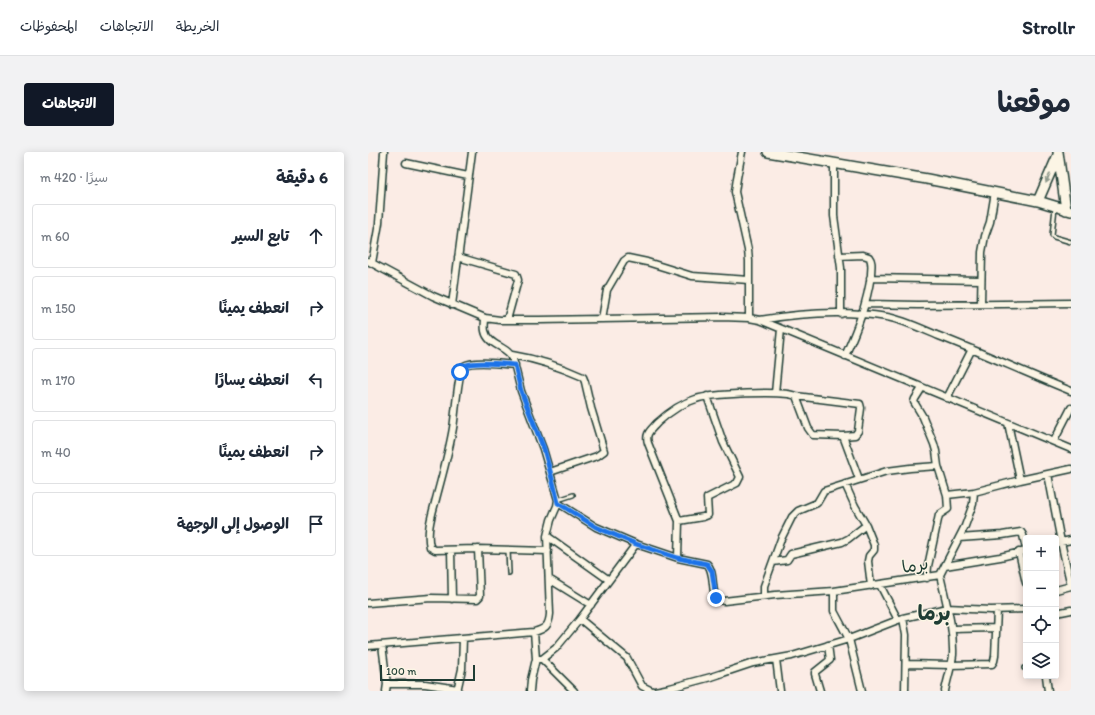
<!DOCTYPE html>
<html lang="ar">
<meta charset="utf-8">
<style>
body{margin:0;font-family:Itim,"Playpen Sans Arabic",sans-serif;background:#f2f2f3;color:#1f2937;direction:rtl}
.controls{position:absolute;right:12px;bottom:12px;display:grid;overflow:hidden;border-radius:4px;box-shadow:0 2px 10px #0003}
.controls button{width:36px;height:36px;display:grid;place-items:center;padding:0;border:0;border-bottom:1px solid #e0e1e3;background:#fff;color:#1f2937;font:20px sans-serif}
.scale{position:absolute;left:12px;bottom:10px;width:95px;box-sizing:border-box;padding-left:4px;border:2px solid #1f3d34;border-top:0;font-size:11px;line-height:14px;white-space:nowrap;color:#1f3d34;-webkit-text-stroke:3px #fcf5e5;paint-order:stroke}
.stop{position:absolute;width:12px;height:12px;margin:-9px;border:3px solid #1a73e8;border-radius:50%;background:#fff}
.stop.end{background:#1a73e8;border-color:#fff;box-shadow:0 1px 4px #0008}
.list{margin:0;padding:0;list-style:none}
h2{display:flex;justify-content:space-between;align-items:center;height:52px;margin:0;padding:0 16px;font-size:17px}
h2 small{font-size:13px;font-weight:400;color:#747a83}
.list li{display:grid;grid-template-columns:26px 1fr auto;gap:12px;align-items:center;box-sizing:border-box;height:64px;margin:0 8px 8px;padding:0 8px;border:1px solid #e0e1e3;border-radius:4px}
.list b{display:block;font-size:15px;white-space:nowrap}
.list em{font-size:13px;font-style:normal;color:#747a83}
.icon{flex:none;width:22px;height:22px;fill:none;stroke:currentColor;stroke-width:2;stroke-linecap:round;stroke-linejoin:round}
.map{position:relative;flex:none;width:703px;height:539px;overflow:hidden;direction:ltr;border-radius:4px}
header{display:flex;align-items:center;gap:24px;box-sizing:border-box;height:56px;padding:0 20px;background:#fff;border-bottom:1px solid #e0e1e3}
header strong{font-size:19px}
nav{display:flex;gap:22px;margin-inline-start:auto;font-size:14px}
.intro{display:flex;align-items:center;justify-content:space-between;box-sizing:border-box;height:96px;padding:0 24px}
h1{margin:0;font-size:28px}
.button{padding:10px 18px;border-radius:4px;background:#111827;color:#fff;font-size:14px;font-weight:700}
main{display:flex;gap:24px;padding:0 24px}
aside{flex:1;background:#fff;border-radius:4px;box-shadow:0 2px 10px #0003}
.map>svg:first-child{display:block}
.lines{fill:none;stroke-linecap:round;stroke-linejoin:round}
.service-casing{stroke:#1f3d34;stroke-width:6}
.minor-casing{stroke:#1f3d34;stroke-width:9}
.secondary-casing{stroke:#1f3d34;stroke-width:12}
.service{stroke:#fcf5e5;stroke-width:3}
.minor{stroke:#fcf5e5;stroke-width:6}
.secondary{stroke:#fcf5e5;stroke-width:9}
.oneway{fill:#8e998c}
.route{stroke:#1a73e8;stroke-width:5}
.labels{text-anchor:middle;stroke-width:3;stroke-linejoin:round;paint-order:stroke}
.street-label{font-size:17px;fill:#1f3d34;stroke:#fcf5e5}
.district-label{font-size:21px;font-weight:bold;fill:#1f3d34;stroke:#fcf5e5}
</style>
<header>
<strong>Strollr</strong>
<nav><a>الخريطة</a><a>الاتجاهات</a><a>المحفوظات</a></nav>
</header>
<div class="intro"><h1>موقعنا</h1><a class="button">الاتجاهات</a></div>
<main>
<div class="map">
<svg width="703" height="539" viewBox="0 0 703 539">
<rect width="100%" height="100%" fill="#fbece5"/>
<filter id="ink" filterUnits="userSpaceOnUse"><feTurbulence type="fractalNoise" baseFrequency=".025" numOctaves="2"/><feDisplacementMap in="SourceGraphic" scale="8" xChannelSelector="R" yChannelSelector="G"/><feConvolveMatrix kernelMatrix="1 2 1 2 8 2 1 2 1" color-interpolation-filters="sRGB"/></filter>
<g filter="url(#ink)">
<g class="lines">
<defs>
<path id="service" d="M687,56l-3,27 2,2 17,5
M190,348l15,-5
M140,398l1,23
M656,516h2"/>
<path id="minor" d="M374,0l-5,26 -2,14 13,58 1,11v57
M38,11l62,13
M466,12v52l7,52v46
M471,104l24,-1 6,2c4,5 2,11 2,18 -4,29 -14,54 -26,81
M90,105l58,17 2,6 -11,40
M0,109l65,35 52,22 15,2h40l182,-3 27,1 11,2 311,129
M4,111l7,-40 5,-71
M502,126l111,2
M497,152l53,1 153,-2
M613,152l1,-52 3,-16 5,-14 5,-30
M84,153l20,-153
M234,167l5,-29 17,-29 4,-3 19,4 45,14 57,4
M392,168c41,-7 85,-10 127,-3 17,3 35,12 52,19 44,17 87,37 132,55
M144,203c24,4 49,12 71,22l2,5 6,26 13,43 -7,5 -47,16
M147,213c-12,-1 -42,-5 -51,1 -6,4 -9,52 -11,62 -4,24 -11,48 -17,71 -4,15 -10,33 -6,48l5,3 43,-1 70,2
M554,236l-7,11 -1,3 9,15 11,27 2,7 2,15 9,29
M407,241l6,-64
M428,244l64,8 1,4 -3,23 -3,4 -12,1
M579,246l25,-49
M640,271l12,57
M686,289l17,-33
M680,322l13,68 10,44
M477,332l10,22 11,19 8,20v5l-5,6 -1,5 3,25
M190,351l38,24 40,17 42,14 29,6c9,9 3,30 11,35 1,1 5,2 6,2l51,-6 59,-4
M311,369l24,-4 5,-2 -1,-17 30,-15 3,-6 -17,-35 -16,-46
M179,384l62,44
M591,386l43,-3 19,-3 2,3 3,14
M688,391l15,-3
M83,398l1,49
M651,400l7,31
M310,406l1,-37 -31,-78c-3,-10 3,-13 9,-20 11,-10 25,-20 39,-24 14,-5 87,-9 100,-3l12,32 5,7 30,1 16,43
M405,410l14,-2 4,-6 51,-12 6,-3 18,-14
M577,414l55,-9 26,-6
M572,423c6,27 14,53 13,80 -1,10 -6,25 -8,36
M559,426l1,-12 11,-51 9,-6 -1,-14 27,-3
M181,427l42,26
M512,433l18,35
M688,438l15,-4
M396,444v-10l17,-47 11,-22 6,-6 19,-8 7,-12 63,-20 23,-3 28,-2
M0,451l63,-5 46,1 3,-3 -2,-47
M688,461l15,-3
M535,466l3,17 -1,56
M212,467l56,-75
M584,477l44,-1
M14,493l5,39 -1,7
M0,494l166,-14c11,-3 15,-6 16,-18l-3,-78 4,-16 6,-14 1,-6 -15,-51 -22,-58 -8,-32c-5,-13 -25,-13 -28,-28 -1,-4 0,-9 0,-13
M168,507h6l14,-11 24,-29 47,39 15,28 10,5
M174,507l32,32
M408,507l4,32
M539,512l43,1 42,-1 2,-3 1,-5 2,-46
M678,524l2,15
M19,532h38l33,5
M89,539l5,-22 1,-31
M162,539l1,-11 5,-21 -2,-27
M287,539l15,-3
M303,539l-1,-3 41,-11 42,-14 39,-7 57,-17 54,-21 44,-10 44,2 35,-1
M452,539l-5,-17v-2l15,-12 -2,-15
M494,539l-13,-52 -15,-28v-20l106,-16 25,-49 8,-22 1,-12 46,-12 51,-11"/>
<path id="secondary" d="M400,0l159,27 111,22 33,10
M690,0l8,58
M670,49l20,-46"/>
</defs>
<use href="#service" class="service-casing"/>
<use href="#minor" class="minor-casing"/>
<use href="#secondary" class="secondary-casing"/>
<use href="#service" class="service"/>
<use href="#minor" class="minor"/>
<use href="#secondary" class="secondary"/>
</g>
<defs><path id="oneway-solid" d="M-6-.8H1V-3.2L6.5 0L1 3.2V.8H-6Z"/></defs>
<use class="oneway" href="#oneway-solid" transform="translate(680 26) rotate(113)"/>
</g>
<g class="lines" filter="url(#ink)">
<path class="route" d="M92,220c1,-3 2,-6 6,-7 10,-4 37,-1 49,0l6,26 23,58 10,37 4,17 38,24 40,17 42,14 29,6 5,7 4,27"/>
</g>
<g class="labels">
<g class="street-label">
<text transform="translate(547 413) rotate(-9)" y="6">برما</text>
</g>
<g class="district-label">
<text x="566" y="468">برما</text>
</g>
</g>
</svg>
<div class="controls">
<button>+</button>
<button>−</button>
<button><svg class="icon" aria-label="locate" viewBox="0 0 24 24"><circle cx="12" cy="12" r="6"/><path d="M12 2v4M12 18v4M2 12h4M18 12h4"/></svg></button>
<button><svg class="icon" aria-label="layers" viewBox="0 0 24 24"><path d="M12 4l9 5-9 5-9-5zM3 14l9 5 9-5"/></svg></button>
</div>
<div class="scale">100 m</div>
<div class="stop" style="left:92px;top:220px"></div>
<div class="stop end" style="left:348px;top:446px"></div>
</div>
<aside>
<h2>6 دقيقة<small>سيرًا · 420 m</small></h2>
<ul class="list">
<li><svg class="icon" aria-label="ahead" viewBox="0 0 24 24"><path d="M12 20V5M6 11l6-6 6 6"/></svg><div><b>تابع السير</b></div><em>60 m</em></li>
<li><svg class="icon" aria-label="right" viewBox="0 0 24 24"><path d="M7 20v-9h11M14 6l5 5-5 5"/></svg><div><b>انعطف يمينًا</b></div><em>150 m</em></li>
<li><svg class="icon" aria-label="left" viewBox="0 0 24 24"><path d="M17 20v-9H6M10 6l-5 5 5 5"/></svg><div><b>انعطف يسارًا</b></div><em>170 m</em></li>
<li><svg class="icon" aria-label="right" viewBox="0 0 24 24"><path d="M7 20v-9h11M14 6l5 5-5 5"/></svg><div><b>انعطف يمينًا</b></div><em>40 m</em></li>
<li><svg class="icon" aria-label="arrive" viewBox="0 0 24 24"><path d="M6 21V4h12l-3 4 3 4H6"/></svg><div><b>الوصول إلى الوجهة</b></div></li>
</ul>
</aside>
</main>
